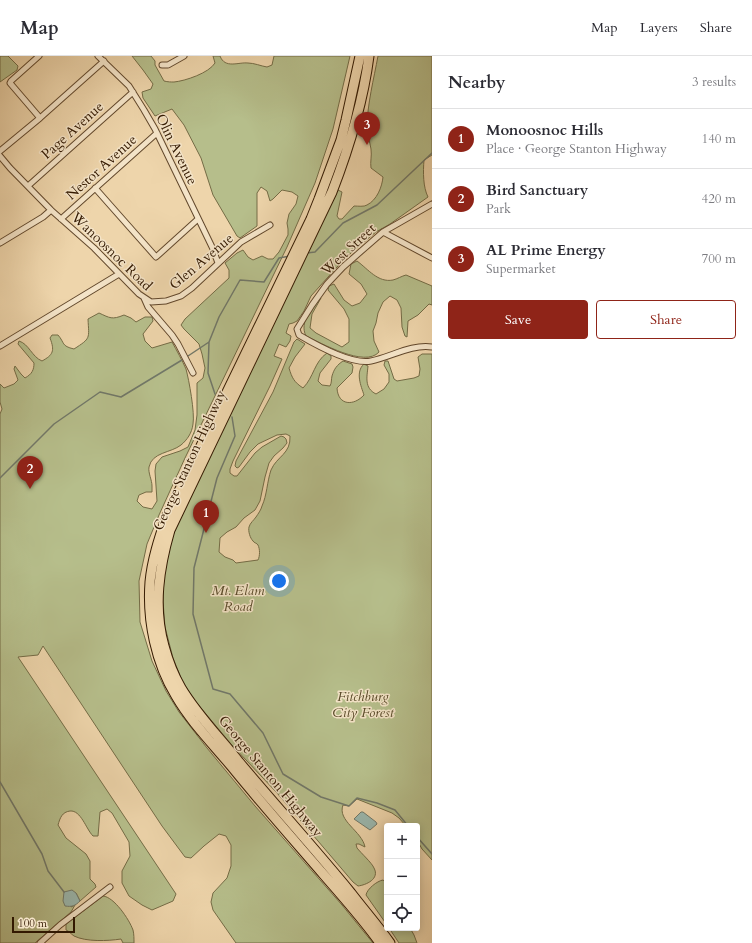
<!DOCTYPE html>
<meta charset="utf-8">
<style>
body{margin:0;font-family:Cardo,serif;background:#f2f2f3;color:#2b2b33}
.controls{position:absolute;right:12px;bottom:12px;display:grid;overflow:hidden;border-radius:4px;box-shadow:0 2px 10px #0003}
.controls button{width:36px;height:36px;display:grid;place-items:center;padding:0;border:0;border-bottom:1px solid #e1e1e2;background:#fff;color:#2b2b33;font:20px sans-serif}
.scale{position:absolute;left:12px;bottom:10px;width:63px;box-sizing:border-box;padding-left:4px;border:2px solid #331901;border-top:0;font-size:11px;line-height:14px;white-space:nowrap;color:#331901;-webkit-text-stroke:3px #f4e4c8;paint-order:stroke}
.you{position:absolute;left:279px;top:525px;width:14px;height:14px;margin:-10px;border:3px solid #fff;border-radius:50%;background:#1a73e8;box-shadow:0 0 0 6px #1a73e833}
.badge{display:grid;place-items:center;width:26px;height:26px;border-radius:50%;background:#8f2418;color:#fff;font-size:13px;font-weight:700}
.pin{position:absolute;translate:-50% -33px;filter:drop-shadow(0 1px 2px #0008)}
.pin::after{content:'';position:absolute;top:21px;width:14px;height:12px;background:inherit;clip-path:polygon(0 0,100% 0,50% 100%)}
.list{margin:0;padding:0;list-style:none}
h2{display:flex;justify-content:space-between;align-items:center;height:52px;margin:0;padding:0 16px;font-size:17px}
h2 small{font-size:13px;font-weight:400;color:#7c7c81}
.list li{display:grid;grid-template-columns:26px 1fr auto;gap:12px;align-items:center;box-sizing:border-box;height:60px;padding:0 16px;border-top:1px solid #e1e1e2}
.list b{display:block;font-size:15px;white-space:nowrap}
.list p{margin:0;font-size:13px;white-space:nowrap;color:#7c7c81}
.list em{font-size:13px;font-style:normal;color:#7c7c81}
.actions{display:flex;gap:8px;padding:12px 16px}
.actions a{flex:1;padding:9px 0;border:1px solid #8f2418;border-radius:4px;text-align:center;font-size:14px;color:#8f2418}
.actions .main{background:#8f2418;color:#fff}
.icon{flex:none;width:22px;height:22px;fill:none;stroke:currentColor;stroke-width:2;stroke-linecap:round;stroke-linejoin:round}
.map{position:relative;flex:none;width:432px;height:887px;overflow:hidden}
header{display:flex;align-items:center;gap:24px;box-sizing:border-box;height:56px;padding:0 20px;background:#fff;border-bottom:1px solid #e1e1e2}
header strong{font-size:19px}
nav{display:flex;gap:22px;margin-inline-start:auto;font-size:14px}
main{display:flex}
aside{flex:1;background:#fff}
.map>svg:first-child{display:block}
.green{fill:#b6be8b;stroke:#746c46}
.water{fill:#9ab8af;stroke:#717869}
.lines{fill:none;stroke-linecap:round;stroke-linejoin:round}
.stream{stroke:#717869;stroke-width:1.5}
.street-casing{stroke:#62482c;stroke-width:7}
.highway-casing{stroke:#331901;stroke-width:11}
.street{stroke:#f4e4c8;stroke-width:5}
.highway{stroke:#eed5ab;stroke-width:9}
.labels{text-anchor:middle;stroke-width:3;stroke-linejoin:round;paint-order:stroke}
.street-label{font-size:14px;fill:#331901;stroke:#f4e4c8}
.park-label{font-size:14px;font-style:italic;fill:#5a4b2a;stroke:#f4e4c8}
</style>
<header>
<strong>Map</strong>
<nav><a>Map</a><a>Layers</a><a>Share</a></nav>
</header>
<main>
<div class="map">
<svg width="432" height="887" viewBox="0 0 432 887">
<rect width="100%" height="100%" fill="#eed5ab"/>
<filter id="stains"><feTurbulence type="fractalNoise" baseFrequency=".005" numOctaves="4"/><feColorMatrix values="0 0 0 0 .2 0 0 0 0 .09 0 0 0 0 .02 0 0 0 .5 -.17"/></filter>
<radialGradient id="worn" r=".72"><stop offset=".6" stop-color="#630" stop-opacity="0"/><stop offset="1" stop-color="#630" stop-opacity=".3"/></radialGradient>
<path class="green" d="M0,0h8l10,10 -1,4 -17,12z
M132,0h19l4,5v4l9,16c4,1 7,1 10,1 11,-1 35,-9 41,-19l-2,-7h7c5,13 18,6 28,7 6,0 13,3 19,4l5,-2 2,-9h76l-17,73 -18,54 -28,64 -102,211 -26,57 -12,29 -8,37 1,41 12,39 14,30 13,21 28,36 48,58 87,99 31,38h-137l-23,-33 -2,-8 2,-9 14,-15 4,-12v-21l-5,-9 -7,-2 -15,12 -13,12 -6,-1 -23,-31 -119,-180 -5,9 -20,2 158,237 -3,7 -21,9 -10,-5 -13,-9 -7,-13v-12l8,-15 -1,-14 -17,-29 -5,-4 -7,3 -2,24h-5c-7,-7 -12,-26 -23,-25 -8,1 -10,7 -12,14l8,13 20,16 4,7v18l5,5 1,3 -16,14 -4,-8 -5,14 4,-2 -4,7 -36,31h-35v-529l2,-5 -2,-7v-18l4,4 10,-4 4,-4 -4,-11 1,-3 6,8 4,4c7,-4 9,-8 9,-15l-16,-19 1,-3c10,3 13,16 23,20 11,-6 13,-10 8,-23l2,-3h6c7,8 3,11 16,14 17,-11 15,-10 14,-30l11,-6c11,5 13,7 25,2l7,3 5,4 9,-5h7l1,4 -10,13 2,7 7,7 20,-6c5,9 10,18 14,27 3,11 9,44 7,55 -1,9 -6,16 -12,21 -10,8 -29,7 -32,22 -1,6 3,13 3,19 0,2 0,4 0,6h-6l-7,3 -2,6 6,6 9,2 5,-8 -2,-30 1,-7 6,-7 18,-6 8,-4 7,-17 2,-15v-32l6,-5 2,-10 -3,-14 -3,-10 -15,-15 -3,-4 4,-6 44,-41v-8l-4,-7 12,-10 6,-3 5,7 5,3 9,-4 6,3h5l6,-7 9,-17v-6l-1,-6 2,-9 7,-10 2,-8 -6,-4 -10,-2 -9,9 -3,2 -3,-10 -6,-4 -4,6v33l-17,12 -3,-2 -24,-41 -12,-37 -17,-33 -12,-16c-6,2 -11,5 -17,7l-12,-18 -1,-6 9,-3 2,-5 -10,-14z
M378,0h54v99l-8,5c-1,12 -1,27 4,37l-38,27 -14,8 -24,20 -15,15 -26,29 -7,15 -7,10 -4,2 -4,1 -3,9 5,3 -1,5 -4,6 -7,-3 -5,12 8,3 -12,27 -37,75 -3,8v4l4,3h3l18,-23 7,-6 19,-11 3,1 2,2 1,4 -4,5 -9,8 -5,7 -4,14 -5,24 -5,9 -11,8 -8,9 -9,5 -7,6 -1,14 6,5 8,3 3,3 22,-3c2,-4 2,-11 0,-15 -1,-2 -4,-2 -5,-4 -3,-3 -5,-10 -4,-14 1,-4 5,-7 7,-10 2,-3 5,-7 6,-11 5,-11 5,-24 9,-36 6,-14 20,-16 19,-34l-4,-2 -9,1 -19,9 -8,8 -11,15 -2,1 -2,-2 1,-5 37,-69 21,-50 3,-3 8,5 -10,13 -6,11c3,10 5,14 14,20 11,-11 11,-26 24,-35l4,3v3l-11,14 -2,8 4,4 8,1c2,-4 1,-6 2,-10 2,-7 5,-11 11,-15l9,3 1,3 -1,6 -15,15c1,18 17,18 27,7 -3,-9 -9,-23 0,-31l4,2c-1,11 -4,22 8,28l8,-5 5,-7v-8l-5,-9 1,-4h3l6,18 3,2 17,-3 5,-2 1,-7 -2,-12 4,-3h10v506l-10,-11 -5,-9v-14h-11l-7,-8 -7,-5 -35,-14 -8,7 -6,-1c-6,16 19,26 22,42l-6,-3h-3l1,4c4,5 15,15 17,20 6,11 -8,17 -16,18l-5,-4 -76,-89 -46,-49 -35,-42 -13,-19 -10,-25 -8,-31 -2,-26v-27l5,-24 13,-37 135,-277 20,-43 2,-3 4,2 -5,24 2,3h3l12,-13c4,0 10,1 13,-1 10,-5 15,-18 16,-28l-12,-9c-1,-6 1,-12 0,-19 -1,-7 -4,-14 -4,-21 0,-23 7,-50 11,-72z
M357,205c11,8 21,22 36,19 4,-1 9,-4 13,-5l26,11v19l-3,-1 -11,11 -10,6 -1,16 -2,-1 -3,-9 -1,-19 -4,-8 -7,-4 -7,6 -5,11 -2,10 -3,8 1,10 5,11c-14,16 -58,-9 -73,-16 -7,-14 6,-28 13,-39l2,1 -9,16 -2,14 6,5 26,14 7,-5v-23l-5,-10 -16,-19 1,-4 5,-2 10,16 8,6 8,-3 7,-9 -6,-10 -12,-10 2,-10z
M383,824l4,3v42l-21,-30c1,-6 11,-14 17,-15z
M103,840c11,1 26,23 30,34 1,4 1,9 1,13h-11l-2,-4c-13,2 -35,3 -47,-3 -3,-2 -5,-5 -8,-6v-6z
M389,872h21l4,7 3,8h-18z"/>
<path class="water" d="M361,756h2l13,10 1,2 -7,6 -16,-11z
M72,834l4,3 4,8c-5,5 -8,6 -15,5l-2,-5 1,-9z"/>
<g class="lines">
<path class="stream" d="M307,197l8,-1 28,-29 34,-18 55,-52
M188,300l21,-14
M215,338l-7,-21 1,-31 10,-25 21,-37 24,2 15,-24 11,-2
M232,361l3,19 -18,42 -23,90 -1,46 20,75 17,5 33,39 20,41 38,23 28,9 8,-8 20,5 18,7 13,16
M0,422l54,-54 46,-32 21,5 61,-37
M0,726l42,72 6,17 16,21
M417,781l15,17"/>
<defs>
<path id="street" d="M39,0l-28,25 -1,2 30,35
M98,0l31,30 15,24 11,19 58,120 5,14
M162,9h6l16,-9
M0,95l40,-33 64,-57
M0,100l10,12 41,42 43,38 45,46 12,8 15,-1 15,-5 11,-8 49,-46 29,-17
M28,130l105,-94
M95,132l61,69 42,-38
M432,148l-49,28 -40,35 -16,17 -15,21 -15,24 2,6c17,10 53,30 72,26 20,-4 40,-17 61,-14
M61,163l96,-86
M383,176l49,26
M0,187l43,-26 8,-7
M144,242l4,9 24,28 6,9 15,29
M0,290l119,-72
M40,887l20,-18 50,-38"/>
<path id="highway" d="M360,0l-14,64 -5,20 -22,59 -8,20 -145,299c-7,21 -14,42 -16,64 -3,39 6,81 26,114 15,26 37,48 56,71 30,37 61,72 92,108 19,22 39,44 56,68
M369,0c-6,47 -20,92 -37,136l-162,338c-11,38 -17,77 -6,116 4,15 10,30 17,42 16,27 39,50 58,74 37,44 76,87 112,131 13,17 27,33 39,50"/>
</defs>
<use href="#street" class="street-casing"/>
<use href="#highway" class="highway-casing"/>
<use href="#street" class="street"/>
<use href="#highway" class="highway"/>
</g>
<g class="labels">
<g class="street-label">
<text transform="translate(72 74) rotate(-42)" y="5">Page Avenue</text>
<text transform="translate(177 93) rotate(64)" y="5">Olin Avenue</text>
<text transform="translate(101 111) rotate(-42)" y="5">Nestor Avenue</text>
<text transform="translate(348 193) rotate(-43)" y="5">West Street</text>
<text transform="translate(112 195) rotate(44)" y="5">Wanoosnoc Road</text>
<text transform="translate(201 205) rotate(-40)" y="5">Glen Avenue</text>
<text transform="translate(189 404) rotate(-65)" y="5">George Stanton Highway</text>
<text transform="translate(271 720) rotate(50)" y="5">George Stanton Highway</text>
</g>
<g class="park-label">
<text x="238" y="539">Mt. Elam<tspan x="238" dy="16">Road</tspan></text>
<text x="363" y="645">Fitchburg<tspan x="363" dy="16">City Forest</tspan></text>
</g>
</g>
<rect width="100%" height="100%" filter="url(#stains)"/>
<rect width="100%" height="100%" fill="url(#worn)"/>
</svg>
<div class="controls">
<button>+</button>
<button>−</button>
<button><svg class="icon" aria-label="locate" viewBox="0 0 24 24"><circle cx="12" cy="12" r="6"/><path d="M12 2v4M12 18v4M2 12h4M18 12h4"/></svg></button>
</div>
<div class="scale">100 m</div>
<div class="you"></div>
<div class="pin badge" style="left:206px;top:477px">1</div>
<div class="pin badge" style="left:30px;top:433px">2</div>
<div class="pin badge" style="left:367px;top:89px">3</div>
</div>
<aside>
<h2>Nearby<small>3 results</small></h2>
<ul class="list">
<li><span class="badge">1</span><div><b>Monoosnoc Hills</b><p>Place · George Stanton Highway</p></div><em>140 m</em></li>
<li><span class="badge">2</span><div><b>Bird Sanctuary</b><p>Park</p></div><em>420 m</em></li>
<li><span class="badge">3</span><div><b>AL Prime Energy</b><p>Supermarket</p></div><em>700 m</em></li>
</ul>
<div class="actions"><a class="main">Save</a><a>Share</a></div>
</aside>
</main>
